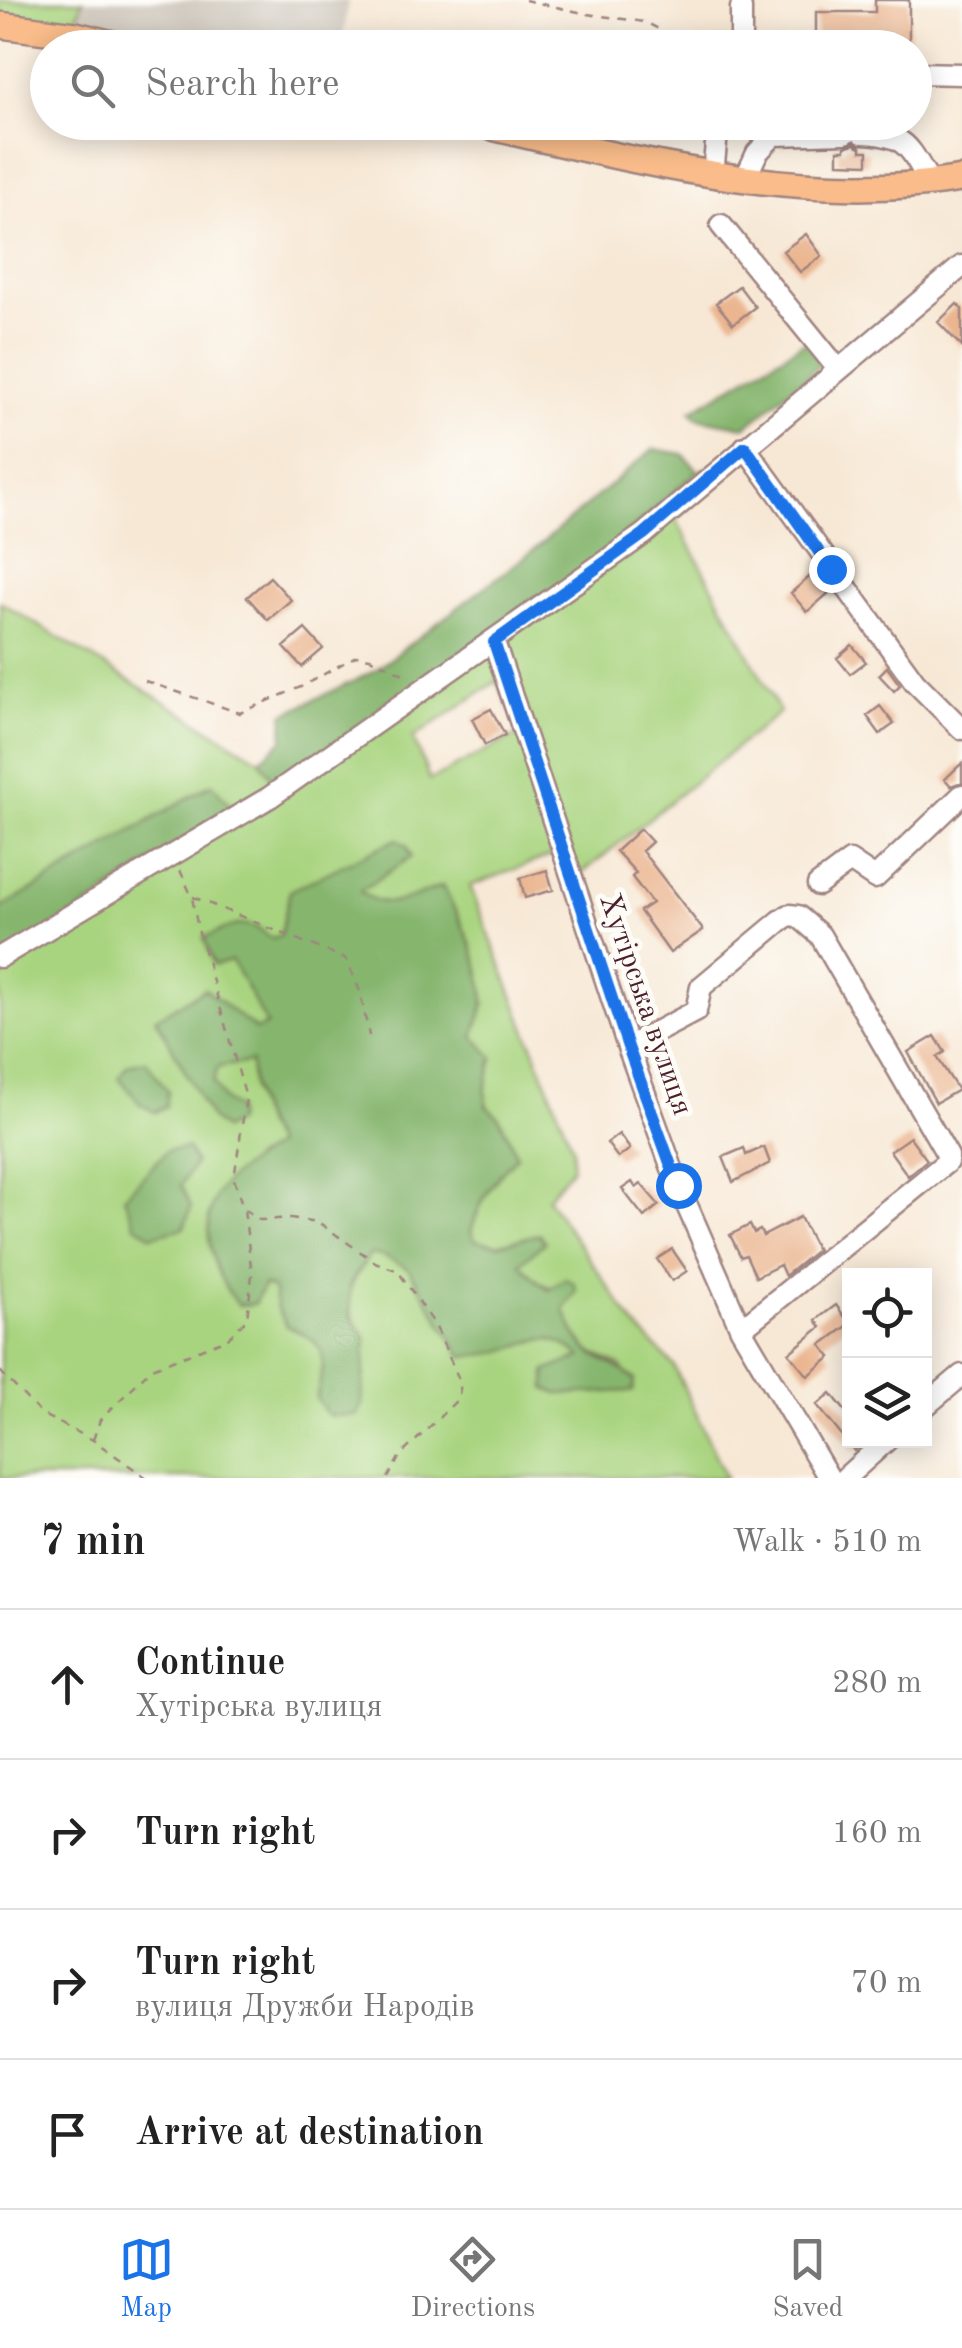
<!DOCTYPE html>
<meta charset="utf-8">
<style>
body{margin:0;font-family:"Old Standard TT",serif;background:#f6f6f6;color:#222}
.controls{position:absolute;right:30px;bottom:30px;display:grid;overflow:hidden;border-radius:0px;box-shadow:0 5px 25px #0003}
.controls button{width:90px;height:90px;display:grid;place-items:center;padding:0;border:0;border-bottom:2px solid #e0e0e0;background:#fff;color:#222;font:50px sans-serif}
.stop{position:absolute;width:30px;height:30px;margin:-22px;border:8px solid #1a73e8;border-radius:50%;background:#fff}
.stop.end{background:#1a73e8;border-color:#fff;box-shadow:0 2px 10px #0008}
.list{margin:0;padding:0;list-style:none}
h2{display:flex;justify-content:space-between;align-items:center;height:130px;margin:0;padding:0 40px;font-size:42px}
h2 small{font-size:32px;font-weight:400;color:#767676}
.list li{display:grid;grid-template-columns:65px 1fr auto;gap:30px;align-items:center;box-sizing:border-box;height:150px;padding:0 40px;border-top:2px solid #e0e0e0}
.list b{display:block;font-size:38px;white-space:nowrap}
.list p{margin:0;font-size:32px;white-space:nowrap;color:#767676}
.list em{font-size:32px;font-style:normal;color:#767676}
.icon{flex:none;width:55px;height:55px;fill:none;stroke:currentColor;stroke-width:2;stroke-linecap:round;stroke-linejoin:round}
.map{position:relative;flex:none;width:962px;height:1478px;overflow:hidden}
.search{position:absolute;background:#fff;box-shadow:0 5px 25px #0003;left:30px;right:30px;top:30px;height:110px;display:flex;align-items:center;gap:25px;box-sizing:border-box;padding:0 35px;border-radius:55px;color:#767676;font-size:38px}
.sheet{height:730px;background:#fff}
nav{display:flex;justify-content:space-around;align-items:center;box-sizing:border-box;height:140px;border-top:2px solid #e0e0e0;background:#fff;font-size:28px;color:#767676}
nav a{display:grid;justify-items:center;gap:5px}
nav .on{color:#1a73e8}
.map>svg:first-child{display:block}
.industrial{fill:#cbc3b8}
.green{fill:#a9d47f;stroke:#7a7a55;stroke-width:2.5;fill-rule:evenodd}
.forest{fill:#86b66e;stroke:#686a4c;stroke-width:2.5}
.building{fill:#ebb590}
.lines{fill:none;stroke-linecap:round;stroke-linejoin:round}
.minor-casing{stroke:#a08480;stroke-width:25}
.major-casing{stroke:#a08480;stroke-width:30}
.path{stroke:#a08480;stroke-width:2.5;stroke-dasharray:8 8;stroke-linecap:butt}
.minor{stroke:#fff;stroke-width:20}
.major{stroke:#f9bc8a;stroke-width:25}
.route{stroke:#1a73e8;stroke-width:12}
.labels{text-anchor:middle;stroke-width:10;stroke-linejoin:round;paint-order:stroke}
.street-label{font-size:30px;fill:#4a1f2b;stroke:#fdfcf7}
</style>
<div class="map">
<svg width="962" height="1478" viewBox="0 0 962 1478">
<rect width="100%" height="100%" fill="#fdfcf7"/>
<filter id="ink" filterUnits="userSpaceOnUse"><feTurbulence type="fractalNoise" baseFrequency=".01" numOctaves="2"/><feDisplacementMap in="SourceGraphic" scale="20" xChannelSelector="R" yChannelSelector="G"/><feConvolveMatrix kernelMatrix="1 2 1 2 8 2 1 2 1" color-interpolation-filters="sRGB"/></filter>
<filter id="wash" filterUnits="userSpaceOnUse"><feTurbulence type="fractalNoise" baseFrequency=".0048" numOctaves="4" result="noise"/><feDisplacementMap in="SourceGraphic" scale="40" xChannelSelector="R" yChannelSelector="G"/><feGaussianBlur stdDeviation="2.25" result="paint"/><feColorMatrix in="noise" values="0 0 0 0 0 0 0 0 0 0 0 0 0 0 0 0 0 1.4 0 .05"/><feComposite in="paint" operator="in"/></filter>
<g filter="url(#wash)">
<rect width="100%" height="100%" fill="#f7e8d5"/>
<path class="industrial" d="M83,0h265l-6,47 -166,1 -104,-15z"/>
<path class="green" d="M0,0h83l-11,33 -72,-7z
M741,458l-65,61 104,193 -211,172 -11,-31 -88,33 103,263 -1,19 -25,30 87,126 40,42 52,112h-726v-515l233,-154 -22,-25 -211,125v-307l260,158 23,34 226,-158 189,-165zM497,681l24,52 -91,47 -17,-42zM411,857l-52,34c30,25 52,5 83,-5l19,35 24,83 -9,16 -2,17 19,21 -8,33 2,15 13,13 17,36c-22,22 -38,47 -46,77l4,8 22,5 43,-11 4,8 -25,21c21,22 26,25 57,29l-12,16 8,22 18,22 31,14 12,24 -75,4 -12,-5 36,-32c-34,-28 -42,-16 -80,-6 -13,3 -27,3 -40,5l-53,-87 -26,-13 -13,-2c-24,37 -30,48 -4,85l-50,59c11,-41 14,-54 -29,-72l-10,-18 -4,-20 -9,-3 -11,-126 22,-13c-14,-27 -26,-52 -24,-85l-33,5 -5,16 11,18 -13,19 -55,-102 101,13 10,-6 -35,-63 39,-23 9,-2z"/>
<path class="forest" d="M815,336l16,20 -86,71 -48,-9 -6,-7z
M653,449l30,5 15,17 -189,165 -226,158 -23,-34 23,-20 1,-26 89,-42 161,-122z
M212,784l21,25 -233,154v-54z
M397,839l10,7 4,11 -51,34c26,23 53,6 82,-5 18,33 40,74 42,113 1,11 -8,25 -10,38l19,20 -8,34 2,15 13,13 17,37c-22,21 -39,46 -46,76l4,8 22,5 42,-11 6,8 -25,21 19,20 10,6 17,-11 9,6 1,8 -12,16c6,16 13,34 27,45 14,10 30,13 44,27l-2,11 -75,3 -12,-5v-18l35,-14c-33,-29 -43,-16 -79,-6 -13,4 -27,4 -40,5l-53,-87 -26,-13 -13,-2 -20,30v32l16,23 -4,66 -5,10 -28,1 -13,-18c11,-41 14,-54 -29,-72l-10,-18 -4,-20 -9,-3 -10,19 -16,1c-26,-30 -44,-88 -13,-122 14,-15 33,-26 50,-37 -14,-28 -25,-52 -24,-84l-33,5 -5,15 11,18 13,9 -1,13 -13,7 -12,-10 -55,-101 49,-29 51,41 11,-5 -35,-64 -18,4 -10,-27c29,-12 41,-23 67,0l9,-2 10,-45z
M146,1061l22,31 -2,15 -11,5 -15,-8 -21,-27 8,-12z
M187,1148l8,15 -14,22 10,22 -7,21 -32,8 -17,-11 -11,-28 43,-46z"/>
<g id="blocks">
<path class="building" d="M875,0h34v41h-93v-29h59z
M854,144l7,3v4h7v13l-30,-1v-13h7v-3z
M806,234l16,22 -22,16 -17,-21z
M739,286l16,21 -22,17 -17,-21z
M957,304l5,5v38l-24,-25z
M815,572l16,19 -24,21 -16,-19z
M270,577l21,23 -23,20 -21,-23z
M305,629l18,20 -21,18 -18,-20z
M852,645l14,17 -16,12 -13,-16z
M887,667l13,18 -6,6 -15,-16z
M880,706l14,18 -14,10 -13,-18z
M491,709l14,26 -20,10 -13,-26z
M962,763v19l-11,4 -6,-7z
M640,829l12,13 -10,9 61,79 -33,23 -30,-42 12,-8 -20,-26 4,-4 -20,-22z
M547,870l6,20 -28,8 -5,-20z
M935,1036l10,16 -8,5 21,33 -22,13 -28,-51z
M619,1134l11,15 -12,9 -11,-15z
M910,1137l17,23 -19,16 -18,-25z
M764,1147l6,16 -37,19 -10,-25 21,-9 2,7z
M632,1182l4,6 5,-4 18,21 -15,12 -22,-28z
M800,1217l17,33 -32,26 -5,-11 -24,12 -10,-22 -5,2 -11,-22 20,-10 4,8 6,-3 3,6z
M672,1249l15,22 -15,10 -15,-22z
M836,1305l14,19 -29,21 10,12 -23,19 -19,-23 32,-26 -5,-7z
M831,1393l19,24v23h16l-12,11 -37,-46z"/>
</g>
</g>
<g filter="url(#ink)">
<use href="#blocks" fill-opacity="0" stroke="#a08480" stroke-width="2.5"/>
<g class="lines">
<defs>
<path id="minor" d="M741,8v40
M914,73l48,1
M862,133c47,2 46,14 69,51
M713,175l5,-53
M745,179l12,-26 17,-18 72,-2
M721,225l117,144
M745,447l170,235 47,47
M494,642l134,405 50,138 63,144 88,149
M818,885l32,-24 25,17 87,-83
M0,957l270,-160 374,-263 318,-268
M628,1047l68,-36 5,-24 79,-66 9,-6 9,1 22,19 128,221 -1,6 -206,167
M924,1407l38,-32
M845,1478l42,-38"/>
<path id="major" d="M0,25l76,10 53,13
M470,122c161,37 326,84 492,57"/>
</defs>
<use href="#minor" class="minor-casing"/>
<use href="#major" class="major-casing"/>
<path class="path" d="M525,0l62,14 58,8 27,14 9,12
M145,681l95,32 63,-27 53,-30 14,2 40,19
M180,870l12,27 6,32 48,169 -12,81 9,29 17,12 31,-2 27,4 57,40 23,9 37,54 26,59 -3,15 -58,57 -12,22
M193,897l153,62 14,32 9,45
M0,1371l41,43 52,26 54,38
M93,1440l7,-20 52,-52 75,-29 20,-20 5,-44 -8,-66"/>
<use href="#minor" class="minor"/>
<use href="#major" class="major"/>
</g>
</g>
<g class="lines" filter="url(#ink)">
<path class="route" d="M678,1185l-50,-138 -134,-405 150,-108 101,-87 86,122"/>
</g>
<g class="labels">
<g class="street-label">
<text transform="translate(647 1004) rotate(71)" y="10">Хутірська вулиця</text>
</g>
</g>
</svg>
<div class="controls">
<button><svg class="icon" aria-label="locate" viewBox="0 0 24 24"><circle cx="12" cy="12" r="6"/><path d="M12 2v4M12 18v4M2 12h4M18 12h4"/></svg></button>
<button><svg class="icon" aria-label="layers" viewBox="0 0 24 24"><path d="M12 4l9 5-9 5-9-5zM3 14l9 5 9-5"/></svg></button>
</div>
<div class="stop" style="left:678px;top:1185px"></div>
<div class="stop end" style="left:831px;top:569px"></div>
<div class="search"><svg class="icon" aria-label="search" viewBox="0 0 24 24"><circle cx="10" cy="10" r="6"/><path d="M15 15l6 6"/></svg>Search here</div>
</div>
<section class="sheet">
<h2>7 min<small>Walk · 510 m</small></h2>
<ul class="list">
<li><svg class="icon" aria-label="ahead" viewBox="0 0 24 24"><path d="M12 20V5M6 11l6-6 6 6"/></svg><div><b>Continue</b><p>Хутірська вулиця</p></div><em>280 m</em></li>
<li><svg class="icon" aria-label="right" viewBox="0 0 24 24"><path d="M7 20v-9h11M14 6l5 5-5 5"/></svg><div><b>Turn right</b></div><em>160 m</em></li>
<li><svg class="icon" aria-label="right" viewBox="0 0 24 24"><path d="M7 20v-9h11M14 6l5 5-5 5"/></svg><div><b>Turn right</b><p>вулиця Дружби Народів</p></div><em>70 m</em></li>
<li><svg class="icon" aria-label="arrive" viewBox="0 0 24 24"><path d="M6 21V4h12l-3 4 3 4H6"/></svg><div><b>Arrive at destination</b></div></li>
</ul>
</section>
<nav>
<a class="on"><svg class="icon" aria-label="map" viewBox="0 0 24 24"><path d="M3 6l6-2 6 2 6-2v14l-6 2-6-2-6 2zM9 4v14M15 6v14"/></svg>Map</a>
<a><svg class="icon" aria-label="directions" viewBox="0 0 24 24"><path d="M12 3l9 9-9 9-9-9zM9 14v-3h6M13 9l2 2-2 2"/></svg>Directions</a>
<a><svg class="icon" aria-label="saved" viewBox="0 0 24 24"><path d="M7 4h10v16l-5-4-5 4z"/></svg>Saved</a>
</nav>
